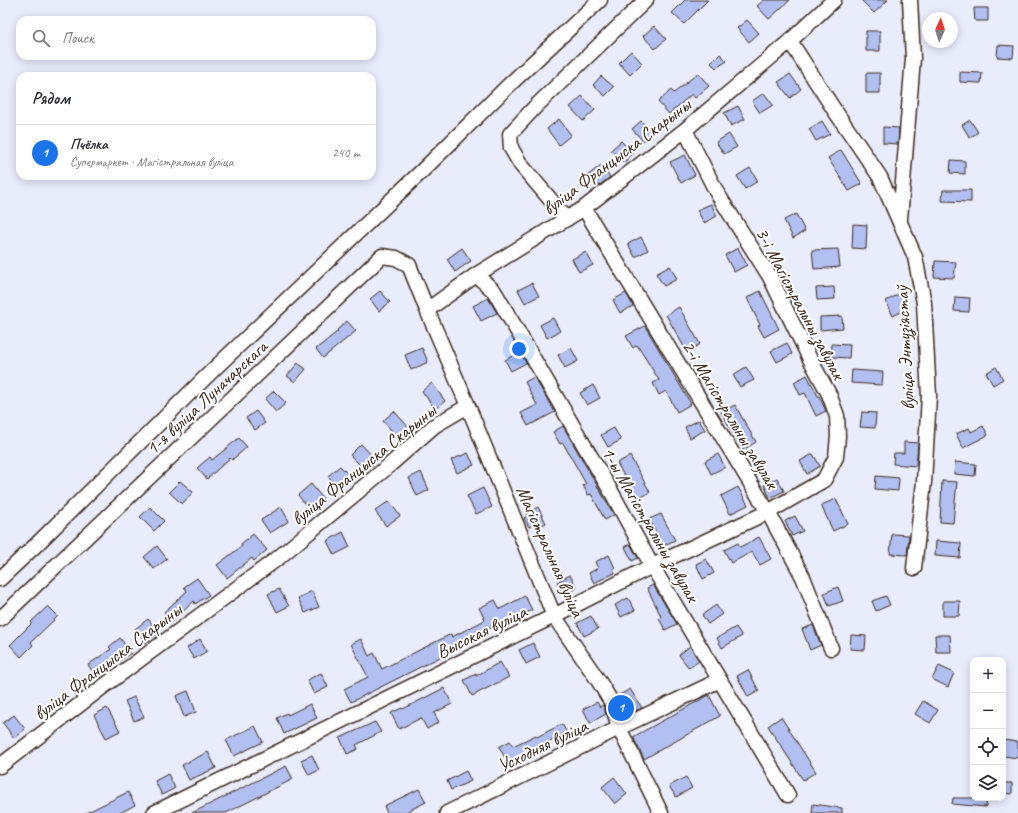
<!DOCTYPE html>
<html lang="ru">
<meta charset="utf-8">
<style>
body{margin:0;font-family:Caveat,sans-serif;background:#f2f2f3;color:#2b2b33}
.controls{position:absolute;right:12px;bottom:12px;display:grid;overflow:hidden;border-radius:8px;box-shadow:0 2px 10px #0003}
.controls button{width:36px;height:36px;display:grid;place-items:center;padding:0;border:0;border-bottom:1px solid #e1e1e2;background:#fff;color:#2b2b33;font:20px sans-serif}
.compass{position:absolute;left:922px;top:12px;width:36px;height:36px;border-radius:50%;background:#fff;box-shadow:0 2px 10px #0003;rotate:4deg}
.you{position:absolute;left:519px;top:349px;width:14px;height:14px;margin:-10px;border:3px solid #fff;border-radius:50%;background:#1a73e8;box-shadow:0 0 0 6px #1a73e833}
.badge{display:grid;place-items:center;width:26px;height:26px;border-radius:50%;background:#1a73e8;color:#fff;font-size:13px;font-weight:700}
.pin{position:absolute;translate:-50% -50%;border:2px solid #fff;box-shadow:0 1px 4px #0006}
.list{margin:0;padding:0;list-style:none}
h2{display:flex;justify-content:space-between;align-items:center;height:52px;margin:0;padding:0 16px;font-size:17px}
h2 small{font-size:13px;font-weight:400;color:#7c7c81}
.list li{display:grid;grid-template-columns:26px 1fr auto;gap:12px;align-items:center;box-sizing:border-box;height:56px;padding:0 16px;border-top:1px solid #e1e1e2}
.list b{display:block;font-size:15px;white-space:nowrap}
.list p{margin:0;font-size:13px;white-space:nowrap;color:#7c7c81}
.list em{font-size:13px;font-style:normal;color:#7c7c81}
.icon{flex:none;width:22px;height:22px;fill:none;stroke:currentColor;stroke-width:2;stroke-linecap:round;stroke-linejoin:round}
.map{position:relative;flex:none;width:1018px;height:813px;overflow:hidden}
.search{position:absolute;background:#fff;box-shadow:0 2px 10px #0003;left:16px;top:16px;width:360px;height:44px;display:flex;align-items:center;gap:10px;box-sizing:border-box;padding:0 14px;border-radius:12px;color:#7c7c81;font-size:15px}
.panel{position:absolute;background:#fff;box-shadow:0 2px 10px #0003;left:16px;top:72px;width:360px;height:108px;border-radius:12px}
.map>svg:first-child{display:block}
.building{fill:#b2c0f1;stroke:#3b2a1e}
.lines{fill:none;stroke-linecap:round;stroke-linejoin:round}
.minor-casing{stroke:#3b2a1e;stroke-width:17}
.minor{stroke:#fff;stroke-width:14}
.labels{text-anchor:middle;stroke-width:4;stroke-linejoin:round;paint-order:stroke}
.street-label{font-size:19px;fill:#3b2a1e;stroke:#fff}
</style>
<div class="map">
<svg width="1018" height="813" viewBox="0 0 1018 813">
<rect width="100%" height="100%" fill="#e8ecfb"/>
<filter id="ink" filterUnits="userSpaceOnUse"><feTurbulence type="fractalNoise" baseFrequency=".025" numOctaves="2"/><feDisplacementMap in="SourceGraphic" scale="8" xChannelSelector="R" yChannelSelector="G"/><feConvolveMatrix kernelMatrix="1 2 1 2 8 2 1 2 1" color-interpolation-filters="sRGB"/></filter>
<g filter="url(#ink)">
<path class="building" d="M685,0h23l-24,24 -12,-11z
M764,0h26l-21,19 -12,-13z
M861,0h27l-14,13z
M974,8h14v13h-13z
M747,20l12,13 -10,9 -12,-14z
M654,26l12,13 -11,10 -12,-13z
M866,31h14v20h-14z
M998,45l16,1 -1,12 -16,-1z
M631,51l11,12 -12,12 -11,-12z
M720,54l7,7 -11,7 -5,-5z
M960,72l22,1 -1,10 -21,-1z
M698,73l11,13 -14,12 -3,-4 -23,20 -11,-12 13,-12 3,3z
M866,73h14v20h-14z
M790,74l11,15 -11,9 -12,-16z
M601,76l13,11 -9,9 -12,-11z
M764,93l9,12 -13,8 -8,-12z
M582,96l13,14 -12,11 -13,-14z
M738,106l7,13 -14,7 -7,-13z
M559,119l12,16 -12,10 -12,-16z
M970,120l8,12 -8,6 -8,-13z
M641,121l11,12 -9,8 -11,-12z
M822,121l8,13 -14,7 -7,-12z
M883,127l16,1 -1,16 -15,-1z
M729,134l8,13 -13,7 -8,-12z
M621,141l12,12 -9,10 -13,-13z
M841,150l21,34 -13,7 -21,-33z
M685,155l10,20 -14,8 -11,-21z
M951,160l14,1v13l-15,-1z
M601,165l9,12 -14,11 -9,-12z
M750,168l8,13 -13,8 -8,-13z
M943,190h28v12l-29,-1z
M711,204l6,12 -13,7 -7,-13z
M796,214l9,17 -12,7 -9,-18z
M853,224l14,1 -1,24 -14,-1z
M641,237l7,13 -13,7 -7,-13z
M462,248l9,13 -16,11 -8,-13z
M738,248l9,17 -13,7 -9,-17z
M838,249l2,18 -26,2 -2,-19z
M586,252l7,13 -14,7 -7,-13z
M935,261l21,1 -2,16 -20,-1z
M670,266l7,13 -13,7 -8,-12z
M532,283l7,13 -14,7 -7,-13z
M834,287l1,12 -18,1 -1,-12z
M380,291l10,11 -11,9 -9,-12z
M760,291l19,38 -15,8 -6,-11 2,-1 -13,-27z
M626,293l7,13 -13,7 -7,-13z
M901,293l8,15 -16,8 -7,-15z
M955,297l15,1 -1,14 -15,-1z
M488,298l9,15 -16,8 -8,-15z
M679,307l21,37 -13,8 -21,-37z
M842,316l1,12 -23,2v-13z
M553,318l7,13 -13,7 -7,-13z
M347,321l9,10 -33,27 -7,-9 22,-18 -1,-1z
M645,326l46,78 -14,8 -11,-21 -7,4 -6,-12 6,-3 -22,-35 -4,3 -7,-12z
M787,343l5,11 -15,8 -6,-11z
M832,344l18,1 -1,13 -18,-1z
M422,348l6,14 -17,8 -6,-15z
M571,348l7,13 -13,7 -7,-13z
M520,352l6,11 -15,8 -6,-11z
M298,363l8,6 -11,13 -8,-6z
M746,367l8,13 -14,7 -7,-12z
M996,367l7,12 -10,6 -7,-12z
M852,370l31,2 -1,13 -31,-2z
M807,375l11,21h1l7,15 -10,5 -11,-23 -5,2 -6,-13z
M534,377l21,35 -27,14 -7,-13 16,-8 -12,-23z
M432,383l13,18 -10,8 -13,-18z
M593,385l7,13 -13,7 -7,-12z
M274,391l12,12 -10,9 -11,-13z
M735,405l21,37 -13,8 -22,-38z
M256,411l9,12 -10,7 -9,-12z
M394,411l17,19 -11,10 -17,-19z
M862,412l14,1 -1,15 -15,-1z
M699,420l6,10 -15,8 -5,-11z
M563,426l51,89 -9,5 -14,-26 -3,1 -5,-10 3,-1 -23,-41 -3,1 -7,-12z
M983,426l5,9 -25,13 -7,-14 13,-6 2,4z
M614,428l7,12 -13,7 -7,-12z
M239,438l8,9 -15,13 -2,-2 -23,21 -10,-11 13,-11 2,3z
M904,442l14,1 -2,23 -23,-2 1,-11h10z
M361,444l16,17 -11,10 -16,-16z
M468,453l6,12 -17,8 -6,-13z
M718,454l7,13 -14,7 -6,-13z
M813,454l7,12 -13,8 -7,-13z
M630,456l20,36 -13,8 -20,-37z
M955,462l21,2 -1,12 -21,-2z
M340,466l10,10 -12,11 -10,-11z
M421,472l8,18 -12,6 -8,-18z
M876,476l23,2 -1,13 -23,-2z
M777,478l7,13 -14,7 -6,-13z
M180,481l13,11 -11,12 -13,-12z
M942,481l15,1 -4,41 -13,-1z
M311,484l14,17 -14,11 -13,-17z
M738,487l10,18 -18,9 -9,-18z
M483,488l9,19 -16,7 -9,-18z
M836,499l12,25 -15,7 -12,-26z
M389,501l11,15 -14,10 -11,-15z
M150,507l14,14 -10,10 -14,-14z
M281,507l8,14 -19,12 -9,-13z
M538,507l8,16 -10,5 -2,-3 -5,2 -5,-9 4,-2 -2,-2z
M661,514l14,26 -12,6 -14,-27z
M795,516l8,15 -11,5 -7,-15z
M343,532l7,15 -16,8 -7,-14z
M253,534l14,16 -13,11 -2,-3 -25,20 -10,-13 25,-19 -1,-2z
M892,534l17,1 -2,20 -17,-1z
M759,537l12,22 -11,6 -8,-13 -21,11 -7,-13 14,-7 2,4z
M936,541l25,2 -1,15 -25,-2z
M630,544l8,14 -6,3 -7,-14z
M157,546l10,13 -13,10 -10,-12z
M609,555l6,13 -2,1 2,4 -21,10 -5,-10 9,-5 -3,-6z
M706,559l8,14 -11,6 -7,-15z
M570,575l7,13 -14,7 -6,-13z
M197,578l12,17 -14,9 -1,-3 -22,21 -8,-10 23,-21 -3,-4z
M653,585l24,39 -12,6 -6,-12 2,-2 -14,-28z
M838,587l5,14 -14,5 -5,-13z
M279,589l10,17 -12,6 -9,-18z
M312,591l7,16 -14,6 -7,-15z
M525,596l7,14 -14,7 -1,-3 -36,19 1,1 -25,13 1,1 -107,54 -7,-13 24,-12 -17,-33 10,-5 8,17 5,-3 8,16 69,-35 1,3 33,-17 -6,-12 16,-8 5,9z
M886,596l4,9 -14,6 -4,-10z
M628,598l7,12 -14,7 -6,-12z
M943,601h17l-1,15h-16z
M716,605l6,9 -14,10 -6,-9z
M48,606l10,10 -27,26 2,3 -12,12 -11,-12 22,-22 -1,-1z
M591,616l7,13 -14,7 -7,-13z
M148,619l11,13 -13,11 -11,-14z
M813,625l8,20 -11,5 -8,-21z
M736,627l6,9 -20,12 -5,-10z
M851,635l15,1 -1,14 -15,-1z
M935,635h15l1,17h-15z
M120,638l11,15 -22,15 1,2 -12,9 -10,-14 23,-16 -2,-2z
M200,639l7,12 -13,8 -7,-11z
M533,643l7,14 -14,7 -7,-14z
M690,646l9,15 -10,7 -10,-13z
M500,662l9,15 -37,19 -8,-16 12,-6v2z
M939,666l15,7 -6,14 -16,-8z
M748,670l11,21 -11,6 -11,-21z
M321,673l7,14 -14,7 -7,-14z
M444,688l8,16 -18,9 5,9 -12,7 -6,-11 -22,11 -8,-16 11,-5 1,1z
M630,689l12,19 -18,8 -6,-20z
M188,691l8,21 -12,5 -8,-21z
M709,695l11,21 -76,43 -11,-22z
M134,697l10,20 -10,4 -9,-20z
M923,701l15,9 -8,13 -15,-9z
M597,702l3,5 3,-2 3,9 -16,9 -7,-14z
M310,704l7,14 -33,16 -7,-16 10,-5 1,2z
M107,708l13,23 -14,7 -12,-23z
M14,715l11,14 -11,9 -11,-15z
M781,717l35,55 -13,8 -35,-54z
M375,722l6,10 -25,13 2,4 -11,5 -7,-16z
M562,724l5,9 -59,30 -9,-16 11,-6 3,5 23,-11 1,2z
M255,726l8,16 -29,14 -8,-16z
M1003,740l15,2v16l-15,-2z
M208,752l8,16 -27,12 -7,-15z
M312,755l7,15 -10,5 -8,-15z
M286,766l7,13 -39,20 -28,14h-34z
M466,771l5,10 -20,9 -4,-9z
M168,774l7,14 -13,7 -7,-14z
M614,777l13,17 -12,10 -13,-17z
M686,777l6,11 -16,9 -7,-11z
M1003,783h9v11l-9,-1z
M419,789l7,13 -22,11h-17l-3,-7z
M128,792l7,13 -15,8h-34z
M953,798h34l-1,9 -34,-3z
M813,804l29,4v5h-30z"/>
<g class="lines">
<defs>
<path id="minor" d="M790,41l43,67 47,69 35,80 9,46 5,93 -5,86 -10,86
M584,208l184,304 35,65 28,71
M567,219l-46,-54 -10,-17 -1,-14 25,-27 111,-107
M900,219l13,-161 -3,-58
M476,275l18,16 118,202 40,73 136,229
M468,406l86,210 44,64 14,23 7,25 42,85
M0,579l37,-35 177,-175 208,-198 87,-86 91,-85
M0,619l382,-363 14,2 13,7 18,45
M0,766l100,-77 178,-131 107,-89 49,-43 34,-20 -41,-96 49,-35 108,-67 101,-78 105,-89 44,-41
M154,813l400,-197 98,-50 116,-54 56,-32 12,-23 2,-21 -1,-20 -8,-22 -19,-35 -40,-82 -53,-84 -32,-63
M447,813l172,-85 101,-48"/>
</defs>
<use href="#minor" class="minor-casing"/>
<use href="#minor" class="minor"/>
</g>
</g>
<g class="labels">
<g class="street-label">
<text transform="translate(616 156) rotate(-37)" y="7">вуліца Францыска Скарыны</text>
<text transform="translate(801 303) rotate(62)" y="7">3-і Магістральны завулак</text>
<text transform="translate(904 348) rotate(-93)" y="7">вуліца Энтузіястаў</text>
<text transform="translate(206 397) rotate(-43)" y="7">1-я вуліца Луначарскага</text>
<text transform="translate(731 414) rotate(59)" y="7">2-і Магістральны завулак</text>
<text transform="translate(363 464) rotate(-39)" y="7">вуліца Францыска Скарыны</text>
<text transform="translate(651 524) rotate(60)" y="7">1-ы Магістральны завулак</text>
<text transform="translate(551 551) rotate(66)" y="7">Магістральная вуліца</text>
<text transform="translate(481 631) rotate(-26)" y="7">Высокая вуліца</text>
<text transform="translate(107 661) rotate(-37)" y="7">вуліца Францыска Скарыны</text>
<text transform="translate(542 745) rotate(-26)" y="7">Усходняя вуліца</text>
</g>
</g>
</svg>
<div class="controls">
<button>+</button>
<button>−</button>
<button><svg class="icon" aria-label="locate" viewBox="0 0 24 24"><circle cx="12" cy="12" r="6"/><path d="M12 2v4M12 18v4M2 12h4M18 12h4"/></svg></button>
<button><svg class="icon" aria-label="layers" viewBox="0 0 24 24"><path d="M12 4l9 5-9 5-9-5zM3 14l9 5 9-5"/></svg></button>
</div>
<svg class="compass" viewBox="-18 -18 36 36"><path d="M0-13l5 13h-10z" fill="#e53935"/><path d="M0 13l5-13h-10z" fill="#7c7c81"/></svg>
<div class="you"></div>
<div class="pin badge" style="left:621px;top:708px">1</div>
<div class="search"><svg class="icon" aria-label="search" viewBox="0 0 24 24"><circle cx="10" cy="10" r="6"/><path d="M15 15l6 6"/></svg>Поиск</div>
<section class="panel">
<h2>Рядом<small></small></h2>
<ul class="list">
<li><span class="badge">1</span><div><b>Пчёлка</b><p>Супермаркет · Магістральная вуліца</p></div><em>240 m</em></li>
</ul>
</section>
</div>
